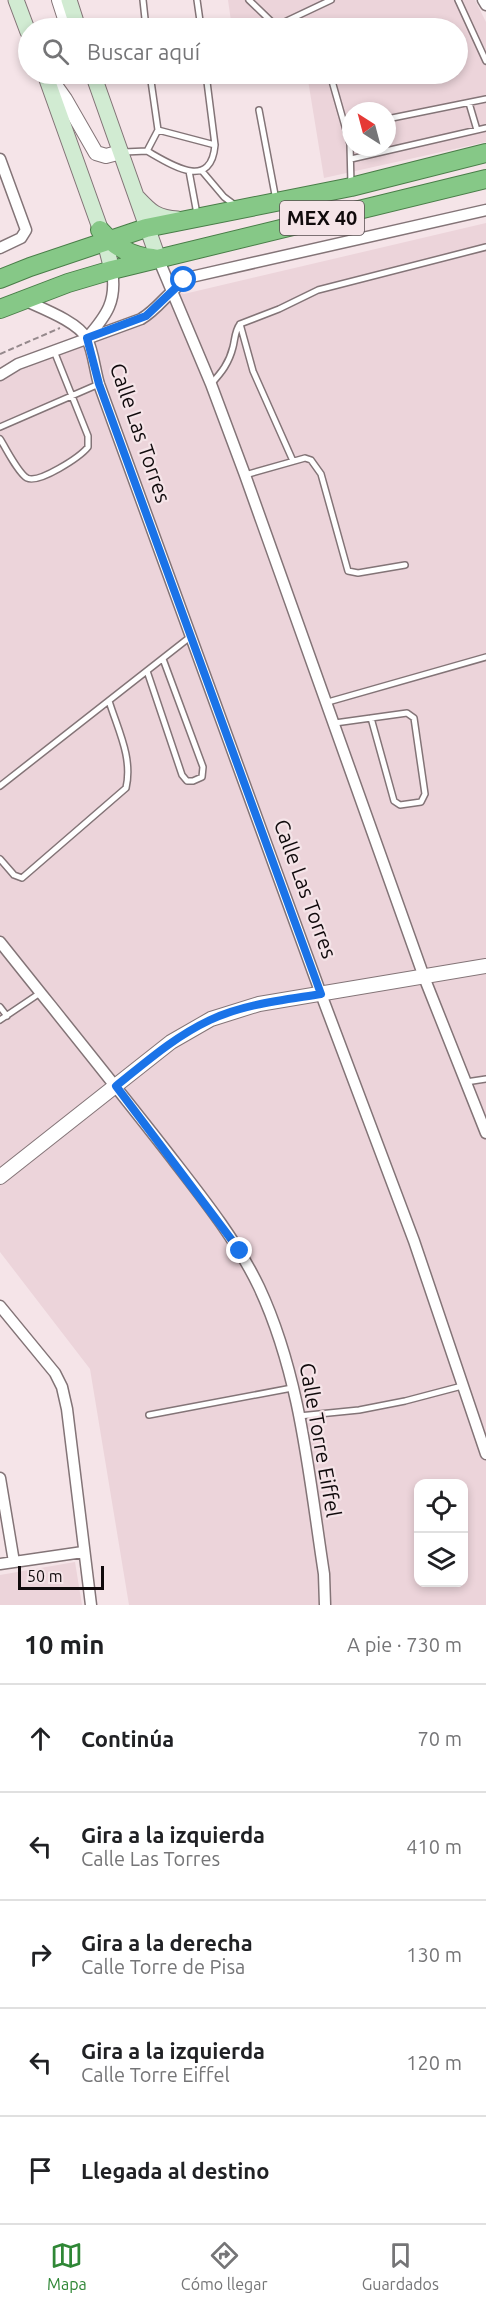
<!DOCTYPE html>
<html lang="es">
<meta charset="utf-8">
<style>
body{margin:0;font-family:Ubuntu,sans-serif;background:#f6f6f6;color:#202124}
.controls{position:absolute;right:18px;bottom:18px;display:grid;overflow:hidden;border-radius:12px;box-shadow:0 3px 9px #0003}
.controls button{width:54px;height:54px;display:grid;place-items:center;padding:0;border:0;border-bottom:2px solid #e0e0e0;background:#fff;color:#202124;font:30px sans-serif}
.compass{position:absolute;left:342px;top:102px;width:54px;height:54px;border-radius:50%;background:#fff;box-shadow:0 3px 9px #0003;rotate:324deg}
.scale{position:absolute;left:18px;bottom:15px;width:86px;box-sizing:border-box;padding-left:6px;border:3px solid #100a0c;border-top:0;font-size:16px;line-height:21px;white-space:nowrap;color:#100a0c;-webkit-text-stroke:4px #f5e4e8;paint-order:stroke}
.stop{position:absolute;width:18px;height:18px;margin:-14px;border:4px solid #1a73e8;border-radius:50%;background:#fff}
.stop.end{background:#1a73e8;border-color:#fff;box-shadow:0 2px 6px #0008}
.list{margin:0;padding:0;list-style:none}
h2{display:flex;justify-content:space-between;align-items:center;height:78px;margin:0;padding:0 24px;font-size:26px}
h2 small{font-size:20px;font-weight:400;color:#757577}
.list li{display:grid;grid-template-columns:39px 1fr auto;gap:18px;align-items:center;box-sizing:border-box;height:108px;padding:0 24px;border-top:2px solid #e0e0e0}
.list b{display:block;font-size:22px;white-space:nowrap}
.list p{margin:0;font-size:20px;white-space:nowrap;color:#757577}
.list em{font-size:20px;font-style:normal;color:#757577}
.icon{flex:none;width:33px;height:33px;fill:none;stroke:currentColor;stroke-width:2;stroke-linecap:round;stroke-linejoin:round}
.map{position:relative;flex:none;width:486px;height:1605px;overflow:hidden}
.search{position:absolute;background:#fff;box-shadow:0 3px 9px #0003;left:18px;right:18px;top:18px;height:66px;display:flex;align-items:center;gap:15px;box-sizing:border-box;padding:0 21px;border-radius:33px;color:#757577;font-size:22px}
.sheet{height:618px;background:#fff}
nav{display:flex;justify-content:space-around;align-items:center;box-sizing:border-box;height:84px;border-top:2px solid #e0e0e0;background:#fff;font-size:16px;color:#757577}
nav a{display:grid;justify-items:center;gap:3px}
nav .on{color:#2f8736}
.map>svg:first-child{display:block}
.built{fill:#ecd4da;fill-rule:evenodd}
.lines{fill:none;stroke-linecap:round;stroke-linejoin:round}
.service-casing{stroke:#837477;stroke-width:8}
.minor-casing{stroke:#837477;stroke-width:13}
.tertiary-casing{stroke:#837477;stroke-width:16}
.secondary-casing{stroke:#837477;stroke-width:17}
.trunk-casing{stroke:#497d48;stroke-width:20}
.path{stroke:#95898c;stroke-width:2;stroke-dasharray:6 3;stroke-linecap:butt}
.service{stroke:#fff;stroke-width:5}
.minor{stroke:#fff;stroke-width:10}
.tertiary{stroke:#fff;stroke-width:14}
.secondary{stroke:#d1ebd2;stroke-width:15}
.trunk{stroke:#86c887;stroke-width:18}
.route{stroke:#1a73e8;stroke-width:8}
.labels{text-anchor:middle;stroke-width:4.5;stroke-linejoin:round;paint-order:stroke}
.shield{fill:#f5e4e8;stroke:#554b4e;stroke-width:1.5}
.shield-label{font-size:20px;font-weight:bold;fill:#100a0c}
.street-label{font-size:21px;fill:#100a0c;stroke:#f5e4e8}
</style>
<div class="map">
<svg width="486" height="1605" viewBox="0 0 486 1605">
<rect width="100%" height="100%" fill="#f5e4e8"/>
<path class="built" d="M228,0h247l11,22v120l-162,36 -17,-104h151v-46h-226zM351,111h36v36h-36z
M486,223v1382h-357l-39,-236 -90,-117v-881l145,-55 25,-27 14,5zM418,1484h46v98h-46z
M75,1562l7,43h-82v-30z"/>
<g class="lines">
<defs>
<path id="service" d="M143,0l3,28
M197,0l4,28
M249,0l27,26 8,2
M458,0l28,61
M276,26l55,-26
M330,74l20,70 1,41
M469,103l8,27
M259,110l17,90
M387,119l99,-20
M158,130l57,15
M147,151c23,13 64,41 68,-6l-9,-71
M124,152l23,-1 11,-21 -8,-56
M351,159l135,-31
M189,171l8,43
M202,171l22,26 12,9
M240,324l13,47 40,90
M211,384c11,-12 18,-21 22,-37 2,-8 2,-17 7,-23l39,-15 39,-19 168,-43
M0,427l99,-43
M0,439c6,9 18,34 27,39 12,6 53,-21 61,-31v-11l-34,-85
M245,475l60,-17 6,2 10,14 27,97 10,2 47,-8
M147,671l35,104 5,6h6l9,-4 1,-10 -40,-108
M328,702l158,-45
M335,723l72,-10 7,5 11,76 -4,8 -21,3 -6,-4 -23,-83
M0,786l190,-149
M0,859l14,16 8,3 104,-90c7,-30 -8,-58 -17,-87
M0,1007l7,9
M0,1020l40,-27
M466,1082l20,-3
M149,1415l143,-27
M299,1416l60,-6 46,-9 57,-15"/>
<path id="minor" d="M483,0l3,5
M0,159l26,71 -5,8 -21,10
M158,258l53,126 34,91 179,502 62,156
M24,300c17,8 55,22 63,39 6,11 8,32 12,45l222,610 93,247 72,213
M87,338c20,-23 30,-37 25,-68
M0,375l18,-11 123,-45c19,-11 30,-32 50,-42l295,-67
M0,942c55,69 110,137 164,206 34,44 71,89 95,139 42,90 50,190 65,287l1,31
M0,1306l55,67 7,14 5,22 24,196
M0,1478l14,84
M0,1564l83,-12"/>
<path id="tertiary" d="M59,0l9,28
M50,78l15,21 31,54 10,3 15,-4
M0,1177l171,-135 40,-23 48,-15 227,-38"/>
<path id="secondary" d="M16,0l12,32
M69,0l9,28
M45,74l60,168 7,28
M93,74l65,184
M137,197c14,15 20,21 41,22"/>
<path id="trunk" d="M100,230c14,16 32,27 53,28
M0,279l30,-12 116,-39 205,-41 135,-34
M0,309l68,-26 44,-13 374,-91"/>
</defs>
<use href="#service" class="service-casing"/>
<use href="#minor" class="minor-casing"/>
<use href="#tertiary" class="tertiary-casing"/>
<use href="#secondary" class="secondary-casing"/>
<use href="#trunk" class="trunk-casing"/>
<path class="path" d="M0,354l60,-26"/>
<use href="#service" class="service"/>
<use href="#minor" class="minor"/>
<use href="#tertiary" class="tertiary"/>
<use href="#secondary" class="secondary"/>
<use href="#trunk" class="trunk"/>
</g>
<g class="lines">
<path class="route" d="M184,280l-38,36 -59,22 12,46 222,610c-37,6 -77,10 -111,26 -36,17 -64,42 -94,66l124,165"/>
</g>
<g class="labels">
<rect class="shield" x="280" y="201" width="84" height="34" rx="4.5"/>
<g class="shield-label">
<text x="322" y="225">MEX 40</text>
</g>
<g class="street-label">
<text transform="translate(140 433) rotate(71)" y="7">Calle Las Torres</text>
<text transform="translate(305 889) rotate(70)" y="7">Calle Las Torres</text>
<text transform="translate(320 1440) rotate(80)" y="7">Calle Torre Eiffel</text>
</g>
</g>
</svg>
<div class="controls">
<button><svg class="icon" aria-label="locate" viewBox="0 0 24 24"><circle cx="12" cy="12" r="6"/><path d="M12 2v4M12 18v4M2 12h4M18 12h4"/></svg></button>
<button><svg class="icon" aria-label="layers" viewBox="0 0 24 24"><path d="M12 4l9 5-9 5-9-5zM3 14l9 5 9-5"/></svg></button>
</div>
<svg class="compass" viewBox="-18 -18 36 36"><path d="M0-13l5 13h-10z" fill="#e53935"/><path d="M0 13l5-13h-10z" fill="#757577"/></svg>
<div class="scale">50 m</div>
<div class="stop" style="left:184px;top:280px"></div>
<div class="stop end" style="left:240px;top:1251px"></div>
<div class="search"><svg class="icon" aria-label="search" viewBox="0 0 24 24"><circle cx="10" cy="10" r="6"/><path d="M15 15l6 6"/></svg>Buscar aquí</div>
</div>
<section class="sheet">
<h2>10 min<small>A pie · 730 m</small></h2>
<ul class="list">
<li><svg class="icon" aria-label="ahead" viewBox="0 0 24 24"><path d="M12 20V5M6 11l6-6 6 6"/></svg><div><b>Continúa</b></div><em>70 m</em></li>
<li><svg class="icon" aria-label="left" viewBox="0 0 24 24"><path d="M17 20v-9H6M10 6l-5 5 5 5"/></svg><div><b>Gira a la izquierda</b><p>Calle Las Torres</p></div><em>410 m</em></li>
<li><svg class="icon" aria-label="right" viewBox="0 0 24 24"><path d="M7 20v-9h11M14 6l5 5-5 5"/></svg><div><b>Gira a la derecha</b><p>Calle Torre de Pisa</p></div><em>130 m</em></li>
<li><svg class="icon" aria-label="left" viewBox="0 0 24 24"><path d="M17 20v-9H6M10 6l-5 5 5 5"/></svg><div><b>Gira a la izquierda</b><p>Calle Torre Eiffel</p></div><em>120 m</em></li>
<li><svg class="icon" aria-label="arrive" viewBox="0 0 24 24"><path d="M6 21V4h12l-3 4 3 4H6"/></svg><div><b>Llegada al destino</b></div></li>
</ul>
</section>
<nav>
<a class="on"><svg class="icon" aria-label="map" viewBox="0 0 24 24"><path d="M3 6l6-2 6 2 6-2v14l-6 2-6-2-6 2zM9 4v14M15 6v14"/></svg>Mapa</a>
<a><svg class="icon" aria-label="directions" viewBox="0 0 24 24"><path d="M12 3l9 9-9 9-9-9zM9 14v-3h6M13 9l2 2-2 2"/></svg>Cómo llegar</a>
<a><svg class="icon" aria-label="saved" viewBox="0 0 24 24"><path d="M7 4h10v16l-5-4-5 4z"/></svg>Guardados</a>
</nav>
